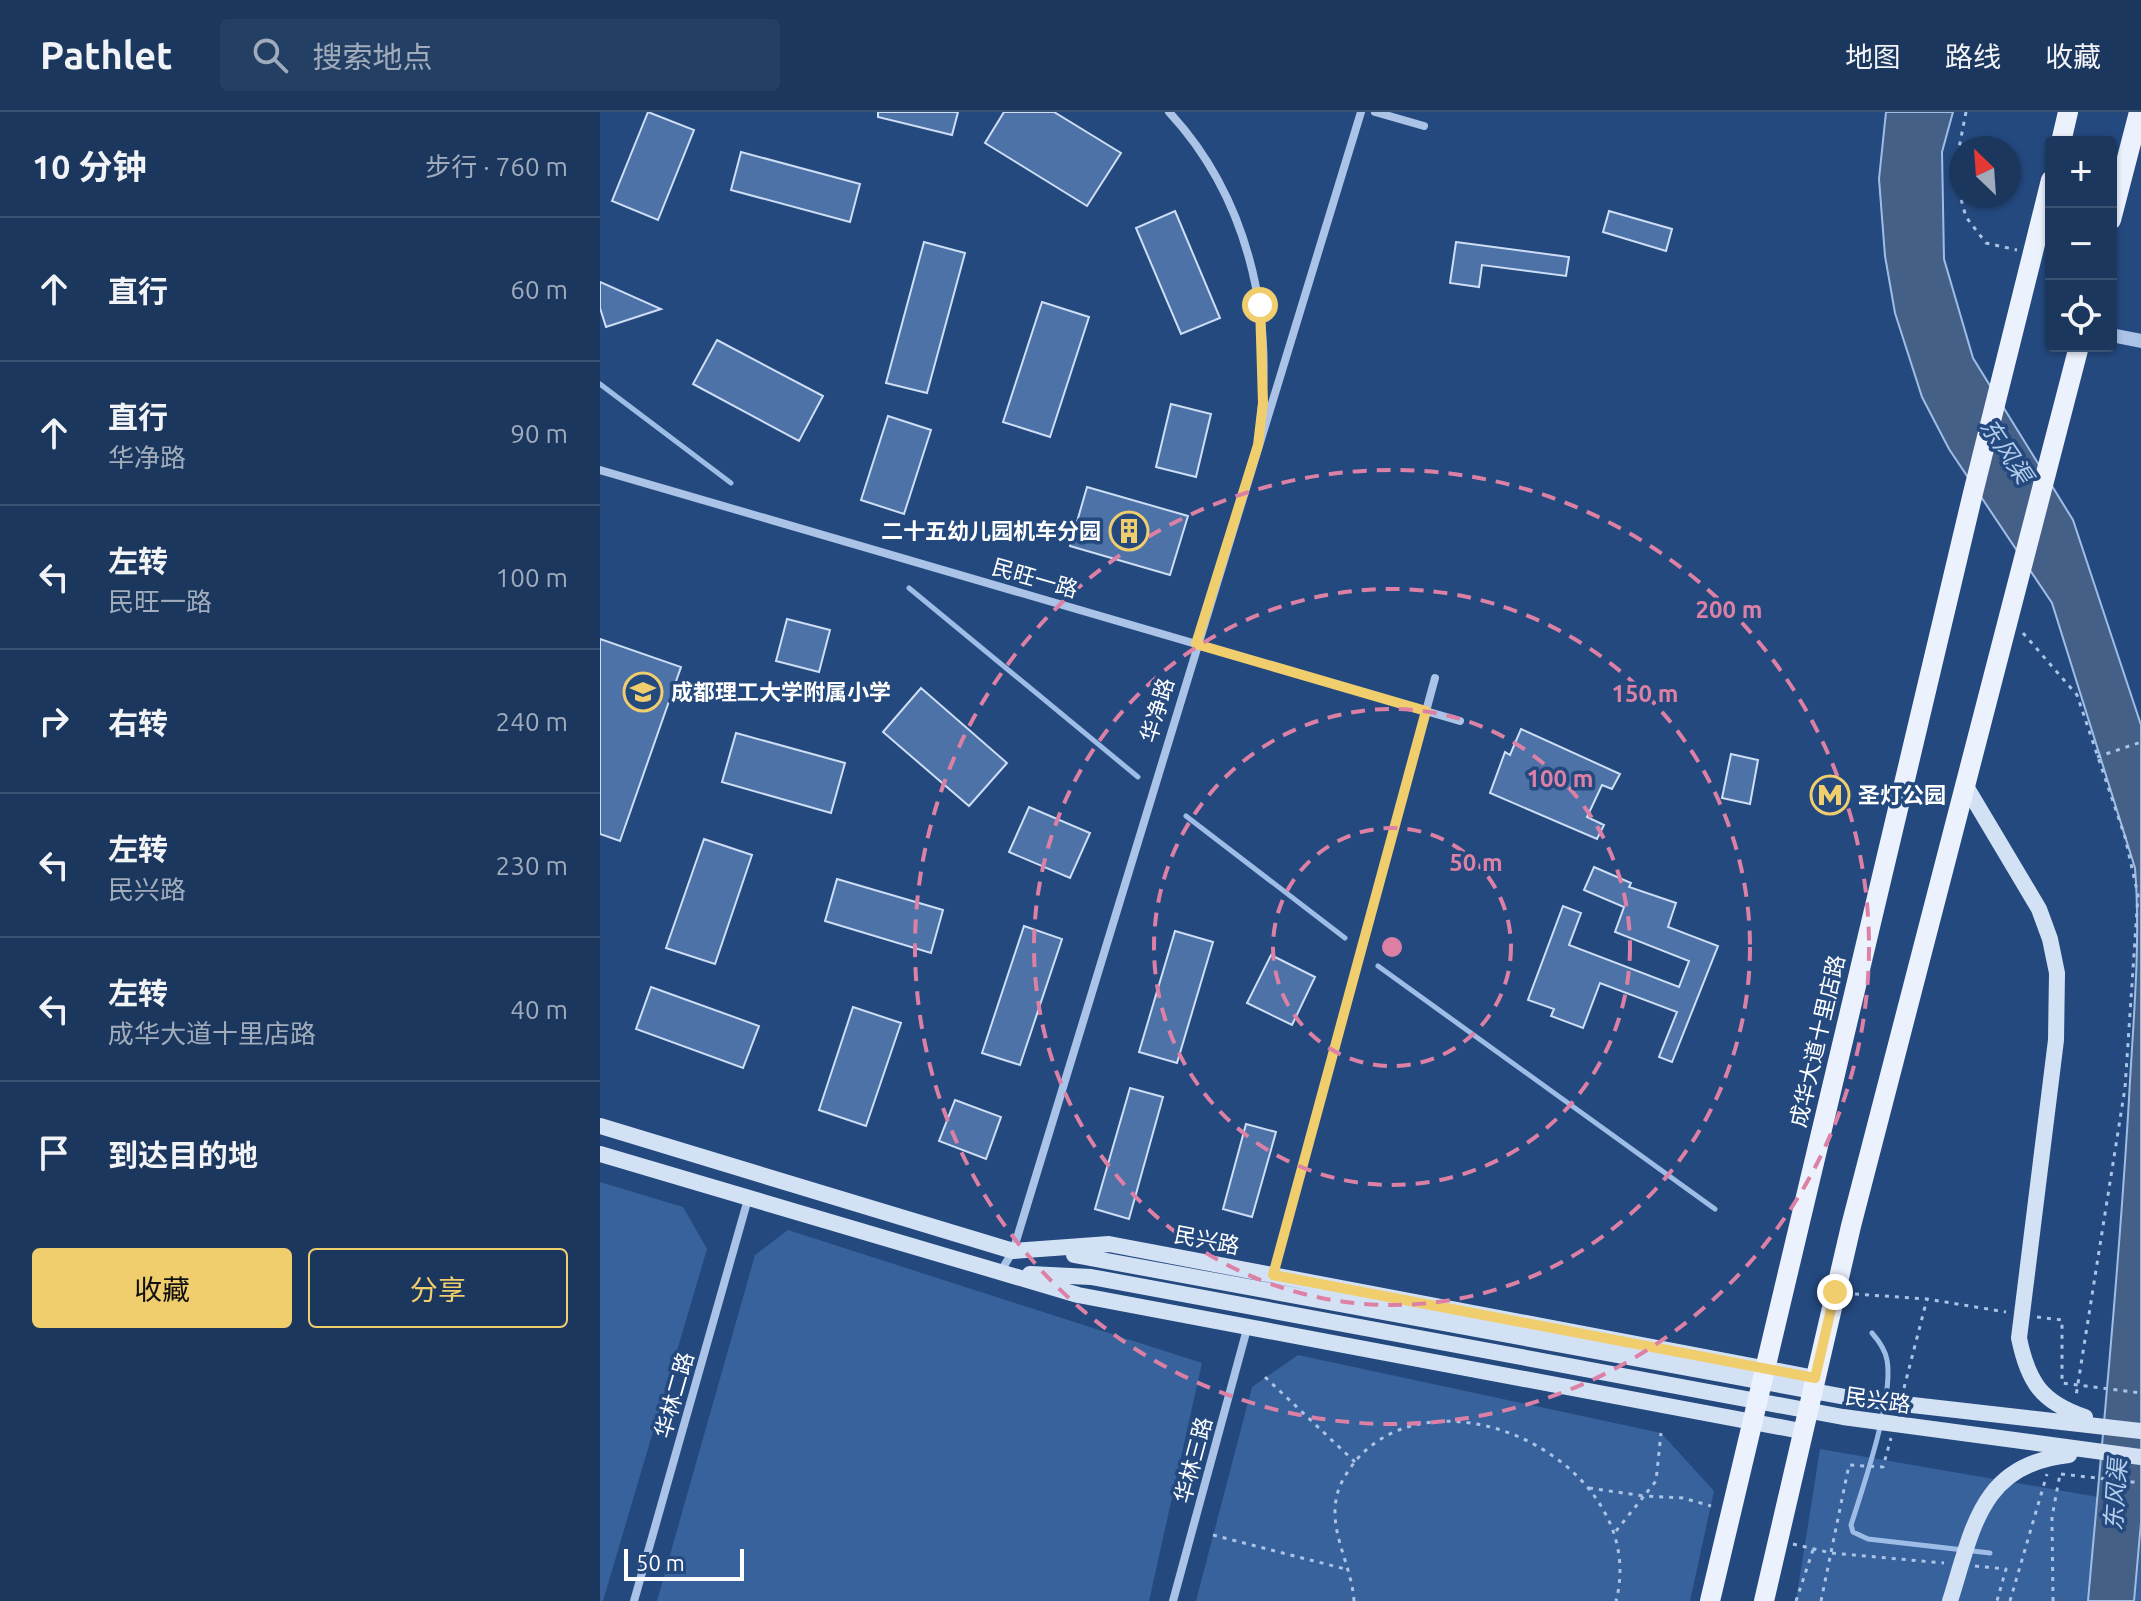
<!DOCTYPE html>
<html lang="zh">
<meta charset="utf-8">
<style>
body{margin:0;font-family:Ubuntu,"Noto Sans SC",sans-serif;background:#243f64;color:#f1f3f6}
.controls{position:absolute;right:24px;top:24px;display:grid;overflow:hidden;border-radius:8px;box-shadow:0 2px 6px #0004}
.controls button{width:72px;height:72px;display:grid;place-items:center;padding:0;border:0;border-bottom:2px solid #395173;background:#1b375e;color:#f1f3f6;font:40px sans-serif}
.compass{position:absolute;left:1349px;top:24px;width:72px;height:72px;border-radius:50%;background:#1b375e;box-shadow:0 2px 6px #0004;rotate:335deg}
.scale{position:absolute;left:24px;bottom:20px;width:120px;box-sizing:border-box;padding-left:8px;border:4px solid #fff;border-top:0;font-size:22px;line-height:28px;white-space:nowrap;color:#fff;-webkit-text-stroke:6px #24497e;paint-order:stroke}
.stop{position:absolute;width:24px;height:24px;margin:-18px;border:6px solid #f0ce6e;border-radius:50%;background:#fff}
.stop.end{background:#f0ce6e;border-color:#fff;box-shadow:0 2px 8px #0008}
.list{margin:0;padding:0;list-style:none}
h2{display:flex;justify-content:space-between;align-items:center;height:104px;margin:0;padding:0 32px;font-size:34px}
h2 small{font-size:26px;font-weight:400;color:#a0acbc}
.list li{display:grid;grid-template-columns:52px 1fr auto;gap:24px;align-items:center;box-sizing:border-box;height:144px;padding:0 32px;border-top:2px solid #395173}
.list b{display:block;font-size:30px;white-space:nowrap}
.list p{margin:0;font-size:26px;white-space:nowrap;color:#a0acbc}
.list em{font-size:26px;font-style:normal;color:#a0acbc}
.actions{display:flex;gap:16px;padding:24px 32px}
.actions a{flex:1;padding:18px 0;border:2px solid #f0ce6e;border-radius:8px;text-align:center;font-size:28px;color:#f0ce6e}
.actions .main{background:#f0ce6e;color:#111}
.icon{flex:none;width:44px;height:44px;fill:none;stroke:currentColor;stroke-width:2;stroke-linecap:round;stroke-linejoin:round}
.map{position:relative;flex:none;width:1541px;height:1489px;overflow:hidden}
header{display:flex;align-items:center;gap:48px;box-sizing:border-box;height:112px;padding:0 40px;background:#1b375e;border-bottom:2px solid #395173}
header strong{font-size:38px}
nav{display:flex;gap:44px;margin-inline-start:auto;font-size:28px}
.search{width:560px;height:72px;background:#243f64;display:flex;align-items:center;gap:20px;box-sizing:border-box;padding:0 28px;border-radius:8px;color:#a0acbc;font-size:30px}
main{display:flex}
aside{flex:1;background:#1b375e}
.map>svg:first-child{display:block}
.green{fill:#38629c}
.water{fill:#456086;stroke:#9ebde6;stroke-width:2}
.lines{fill:none;stroke-linecap:round;stroke-linejoin:round}
.stream{stroke:#9ebde6;stroke-width:5}
.building{fill:#4d72a7;stroke:#cddef5;stroke-width:2}
.path{stroke:#aac3e6;stroke-width:3;stroke-dasharray:4 6;stroke-linecap:butt}
.minor{stroke:#aac3e6;stroke-width:8}
.tertiary{stroke:#aac3e6;stroke-width:14}
.secondary{stroke:#d3e1f5;stroke-width:16}
.primary{stroke:#ebf1fd;stroke-width:20}
.route{stroke:#f0ce6e;stroke-width:10}
.ring{fill:none;stroke:#dd80a5;stroke-width:4;stroke-dasharray:14 10}
.labels{text-anchor:middle;stroke-width:7;stroke-linejoin:round;paint-order:stroke}
.poi-label{font-size:22px;font-weight:bold;fill:#fff;stroke:#24497e;text-anchor:start}
.street-label{font-size:22px;fill:#fff;stroke:#24497e}
.water-label{font-size:24px;font-style:italic;fill:#b5cded;stroke:#24497e}
.centre{fill:#dd80a5;stroke:#24497e;stroke-width:4}
.ring-label{font-size:24px;text-anchor:middle;font-weight:bold;fill:#dd80a5;stroke:#24497e;stroke-width:7;stroke-linejoin:round;paint-order:stroke}
</style>
<header>
<strong>Pathlet</strong>
<div class="search"><svg class="icon" aria-label="search" viewBox="0 0 24 24"><circle cx="10" cy="10" r="6"/><path d="M15 15l6 6"/></svg>搜索地点</div>
<nav><a>地图</a><a>路线</a><a>收藏</a></nav>
</header>
<main>
<aside>
<h2>10 分钟<small>步行 · 760 m</small></h2>
<ul class="list">
<li><svg class="icon" aria-label="ahead" viewBox="0 0 24 24"><path d="M12 20V5M6 11l6-6 6 6"/></svg><div><b>直行</b></div><em>60 m</em></li>
<li><svg class="icon" aria-label="ahead" viewBox="0 0 24 24"><path d="M12 20V5M6 11l6-6 6 6"/></svg><div><b>直行</b><p>华净路</p></div><em>90 m</em></li>
<li><svg class="icon" aria-label="left" viewBox="0 0 24 24"><path d="M17 20v-9H6M10 6l-5 5 5 5"/></svg><div><b>左转</b><p>民旺一路</p></div><em>100 m</em></li>
<li><svg class="icon" aria-label="right" viewBox="0 0 24 24"><path d="M7 20v-9h11M14 6l5 5-5 5"/></svg><div><b>右转</b></div><em>240 m</em></li>
<li><svg class="icon" aria-label="left" viewBox="0 0 24 24"><path d="M17 20v-9H6M10 6l-5 5 5 5"/></svg><div><b>左转</b><p>民兴路</p></div><em>230 m</em></li>
<li><svg class="icon" aria-label="left" viewBox="0 0 24 24"><path d="M17 20v-9H6M10 6l-5 5 5 5"/></svg><div><b>左转</b><p>成华大道十里店路</p></div><em>40 m</em></li>
<li><svg class="icon" aria-label="arrive" viewBox="0 0 24 24"><path d="M6 21V4h12l-3 4 3 4H6"/></svg><div><b>到达目的地</b></div></li>
</ul>
<div class="actions"><a class="main">收藏</a><a>分享</a></div>
</aside>
<div class="map">
<svg width="1541" height="1489" viewBox="0 0 1541 1489">
<rect width="100%" height="100%" fill="#24497e"/>
<path class="green" d="M0,1070l83,25 24,42 -104,352h-3z
M188,1118l414,133 -53,238h-492l98,-346z
M698,1243l363,78 53,58 -24,110h-494l56,-214z
M1220,1337l278,48 -10,104h-292z
M1541,1410v79h-7z"/>
<path class="water" d="M1286,0h67l-11,40 2,107 29,99 100,162 68,205v797l-7,79h-46c15,-168 31,-335 41,-502 4,-77 12,-155 6,-231l-83,-265 -103,-154 -27,-52 -27,-84 -10,-57 -6,-77z"/>
<g class="lines">
<path class="stream" d="M0,272l131,99
M309,476l229,189
M586,704l159,122
M778,854l337,243
M1272,1221c7,8 13,16 15,27 7,38 -24,127 -36,165l2,7 15,7 122,14"/>
</g>
<path class="building" d="M48,0l46,18 -36,90 -46,-19z
M278,0h80l-6,23 -74,-18z
M404,0h50l67,41 -34,53 -102,-63z
M141,40l119,32 -10,38 -119,-32z
M575,99l45,107 -39,16 -45,-106z
M1009,99l63,18 -6,22 -63,-19z
M324,130l41,11 -38,140 -41,-10z
M856,130l113,15 -3,19 -84,-11 -3,22 -29,-4z
M0,170l61,27 -55,18 -6,-19z
M442,190l47,15 -39,120 -47,-15z
M117,228l106,56 -24,45 -106,-57z
M571,292l40,10 -15,63 -40,-10z
M288,304l43,14 -27,84 -43,-14z
M487,375l101,29 -18,59 -100,-29z
M187,507l43,11 -11,42 -43,-11z
M0,527l81,28 -61,174 -20,-7z
M321,576l86,75 -38,43 -86,-74z
M921,617l99,45 -8,15 -10,-4 -15,32 17,8 -7,14 -107,-46 15,-41 5,3z
M136,621l109,30 -14,50 -109,-31z
M1131,642l27,6 -8,44 -28,-6z
M429,695l61,26 -20,45 -61,-26z
M104,727l48,16 -37,109 -49,-16z
M994,755l37,16 -2,4 47,16 -8,24 50,19 -46,116 -13,-5 18,-45 -77,-29 -17,45 -32,-12 3,-7 -26,-9 35,-94 18,7 -12,32 110,42 10,-26 -74,-29 9,-25 -40,-17z
M237,767l106,31 -12,43 -106,-32z
M424,814l38,13 -42,126 -38,-12z
M575,819l38,11 -36,121 -38,-11z
M671,843l44,22 -23,48 -45,-22z
M51,875l108,39 -16,42 -107,-39z
M253,895l48,16 -35,103 -47,-16z
M530,976l33,9 -34,122 -34,-10z
M355,988l46,17 -15,42 -47,-18z
M646,1012l30,8 -24,85 -29,-8z"/>
<g class="lines">
<path class="path" d="M1366,0l-12,62 12,43 20,26 31,7
M1423,521l54,62 48,142 13,58 -13,193 -49,308
M1497,645l44,-15
M1255,1182l72,5 79,13
M1437,1205l25,3v63l79,10
M665,1265l90,85
M1304,1276l23,-89
M1461,1362l80,9
M989,1376l55,8 12,-15 5,-48
M1016,1419l28,-35 39,2 28,8
M613,1423l136,35
M1193,1432l38,9 113,10
M1375,1454l31,3 -9,32
M754,1489c-2,-34 -24,-67 -18,-101 2,-15 12,-30 22,-42 87,-95 293,9 258,143
M1196,1489l17,-51
M1221,1489l28,-136 34,2 8,-29
M1410,1489l37,-127
M1453,1489l-1,-84 8,-43"/>
<path class="minor" d="M569,0c78,84 105,201 91,312
M775,0l49,14
M0,358l860,251
M401,1159l12,-20 348,-1139
M673,1163l162,-597
M34,1489l114,-402
M573,1489l74,-272"/>
<path class="tertiary" d="M1511,223l30,6"/>
<path class="secondary" d="M1364,671l75,126 11,30 7,34 -1,67 -37,298c9,44 22,64 66,79
M0,1014l413,125 96,-7 706,134
M0,1042l478,141 723,136
M474,1143l777,143 290,33
M430,1162l61,3 752,140 298,40
M1350,1489c23,-72 30,-137 119,-146"/>
<path class="primary" d="M1461,30l7,-30
M1511,108l28,-108
M1110,1489l263,-1108 78,-313
M1164,1489l87,-375 228,-880"/>
</g>
<g class="lines">
<path class="route" d="M660,193l3,98 -5,42 -62,199 230,67 -153,564 542,103 20,-86"/>
</g>
<g class="ring">
<circle cx="792" cy="835" r="119"/>
<circle cx="792" cy="835" r="238"/>
<circle cx="792" cy="835" r="358"/>
<circle cx="792" cy="835" r="477"/>
</g>
<defs>
<symbol id="building-ring" viewBox="-11 -11 22 22"><circle r="9.5" fill="#24497e" stroke="#f0ce6e" stroke-width="1.5"/><path d="M-4-6H4V6H1V3H-1V6H-4ZM-2.5-4.3h1.7v1.8h-1.7ZM.8-4.3h1.7v1.8H.8ZM-2.5-1h1.7V.8h-1.7ZM.8-1h1.7V.8H.8Z" fill="#f0ce6e"/></symbol>
<symbol id="school-ring" viewBox="-11 -11 22 22"><circle r="9.5" fill="#24497e" stroke="#f0ce6e" stroke-width="1.5"/><path d="M0-5L7-2L0 1L-7-2ZM-4 1L0 2.5L4 1V4Q0 6-4 4Z" fill="#f0ce6e"/></symbol>
<symbol id="metro-ring" viewBox="-11 -11 22 22"><circle r="9.5" fill="#24497e" stroke="#f0ce6e" stroke-width="1.5"/><path d="M-5.5 5V-5H-3L0 0L3-5H5.5V5H3V-.5L0 4L-3-.5V5Z" fill="#f0ce6e"/></symbol>
</defs>
<g fill-rule="evenodd">
<use href="#building-ring" x="507" y="397" width="44" height="44"/>
<use href="#school-ring" x="21" y="558" width="44" height="44"/>
<use href="#metro-ring" x="1208" y="661" width="44" height="44"/>
</g>
<g class="labels">
<g class="poi-label">
<text x="501" y="427" text-anchor="end">二十五幼儿园机车分园</text>
<text x="71" y="588">成都理工大学附属小学</text>
<text x="1258" y="691">圣灯公园</text>
</g>
<g class="street-label">
<text transform="translate(435 466) rotate(16)" y="8">民旺一路</text>
<text transform="translate(557 598) rotate(-73)" y="8">华净路</text>
<text transform="translate(1217 929) rotate(-77)" y="8">成华大道十里店路</text>
<text transform="translate(607 1128) rotate(11)" y="8">民兴路</text>
<text transform="translate(74 1283) rotate(-74)" y="8">华林二路</text>
<text transform="translate(1278 1288) rotate(8)" y="8">民兴路</text>
<text transform="translate(593 1348) rotate(-75)" y="8">华林三路</text>
</g>
<g class="water-label">
<text transform="translate(1406 339) rotate(56)" y="8">东风渠</text>
<text transform="translate(1516 1383) rotate(-86)" y="8">东风渠</text>
</g>
</g>
<circle cx="792" cy="835" r="12" class="centre"/>
<g class="ring-label">
<text x="1129" y="506">200 m</text>
<text x="1045" y="590">150 m</text>
<text x="960" y="675">100 m</text>
<text x="876" y="759">50 m</text>
</g>
</svg>
<div class="controls">
<button>+</button>
<button>−</button>
<button><svg class="icon" aria-label="locate" viewBox="0 0 24 24"><circle cx="12" cy="12" r="6"/><path d="M12 2v4M12 18v4M2 12h4M18 12h4"/></svg></button>
</div>
<svg class="compass" viewBox="-18 -18 36 36"><path d="M0-13l5 13h-10z" fill="#e53935"/><path d="M0 13l5-13h-10z" fill="#a0acbc"/></svg>
<div class="scale">50 m</div>
<div class="stop" style="left:660px;top:193px"></div>
<div class="stop end" style="left:1235px;top:1180px"></div>
</div>
</main>
